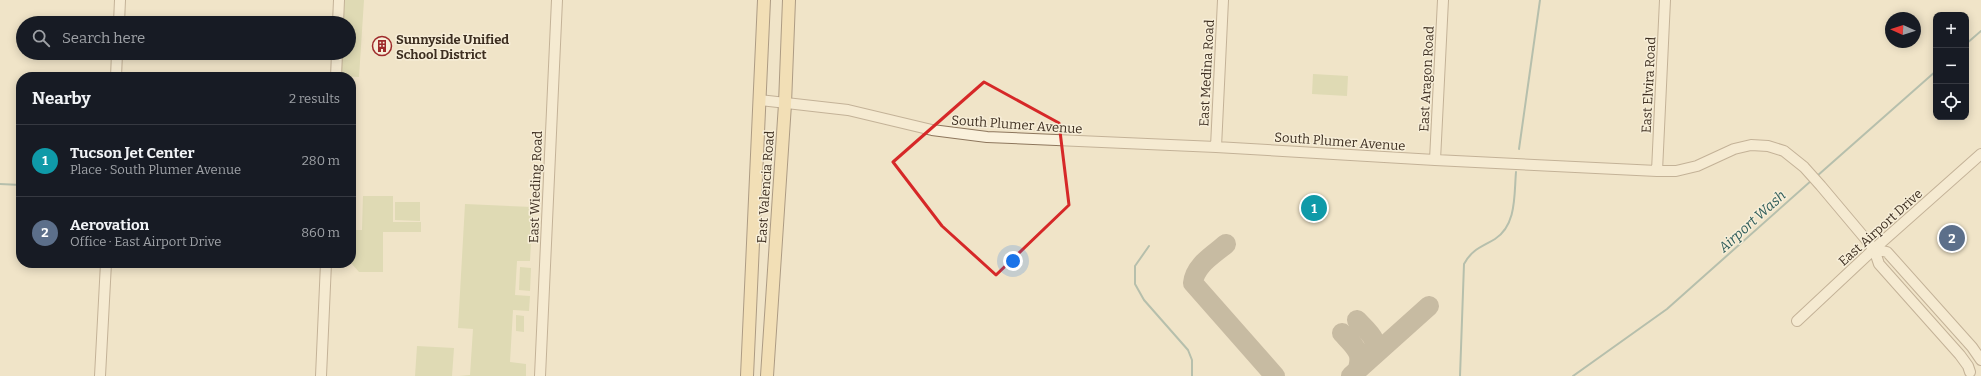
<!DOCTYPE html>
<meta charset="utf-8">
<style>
body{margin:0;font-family:Bitter,serif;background:#20242c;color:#f1f3f6}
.controls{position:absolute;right:12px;top:12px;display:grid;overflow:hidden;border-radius:8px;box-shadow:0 2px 10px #0003}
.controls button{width:36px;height:36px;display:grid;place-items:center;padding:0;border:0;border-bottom:1px solid #363941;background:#171b24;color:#f1f3f6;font:20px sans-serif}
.compass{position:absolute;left:1885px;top:12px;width:36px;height:36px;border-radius:50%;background:#171b24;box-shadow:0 2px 10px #0003;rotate:273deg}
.you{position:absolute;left:1013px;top:261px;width:14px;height:14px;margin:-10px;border:3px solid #fff;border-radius:50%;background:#1a73e8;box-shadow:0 0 0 6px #1a73e833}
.badge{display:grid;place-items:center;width:26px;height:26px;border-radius:50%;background:#0f766e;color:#fff;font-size:13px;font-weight:700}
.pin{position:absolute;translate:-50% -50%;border:2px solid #fff;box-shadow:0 1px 4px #0006}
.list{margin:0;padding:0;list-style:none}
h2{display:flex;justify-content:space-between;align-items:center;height:52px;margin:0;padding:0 16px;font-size:17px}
h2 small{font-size:13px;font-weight:400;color:#9ea1a6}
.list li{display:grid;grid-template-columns:26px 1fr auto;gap:12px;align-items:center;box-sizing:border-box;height:72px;padding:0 16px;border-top:1px solid #363941}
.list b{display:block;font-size:15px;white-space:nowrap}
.list p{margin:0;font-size:13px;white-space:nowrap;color:#9ea1a6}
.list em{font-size:13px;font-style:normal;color:#9ea1a6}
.icon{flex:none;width:22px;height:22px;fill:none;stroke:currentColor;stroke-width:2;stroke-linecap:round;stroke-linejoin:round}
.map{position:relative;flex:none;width:1981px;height:376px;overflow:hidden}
.search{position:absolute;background:#171b24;box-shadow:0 2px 10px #0003;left:16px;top:16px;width:340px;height:44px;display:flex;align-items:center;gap:10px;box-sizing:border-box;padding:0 14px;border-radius:22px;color:#9ea1a6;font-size:15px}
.panel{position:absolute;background:#171b24;box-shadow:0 2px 10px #0003;left:16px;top:72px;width:340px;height:196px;border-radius:16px}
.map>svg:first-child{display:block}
.green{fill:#c9cf9b}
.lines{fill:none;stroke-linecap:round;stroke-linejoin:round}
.stream{stroke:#6f938a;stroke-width:2}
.taxiway{stroke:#968974;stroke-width:20}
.minor-casing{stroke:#8d765c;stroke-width:12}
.major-casing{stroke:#5b4430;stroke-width:14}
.minor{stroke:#faf1dc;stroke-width:10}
.major{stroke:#f3d9a0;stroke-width:12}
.marked{fill:none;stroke:#d62828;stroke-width:3;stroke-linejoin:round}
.labels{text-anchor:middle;stroke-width:3;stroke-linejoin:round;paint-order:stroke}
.poi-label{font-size:13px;font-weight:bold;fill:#3d2e20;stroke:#f7eed8;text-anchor:start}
.street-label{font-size:13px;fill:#3d2e20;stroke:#f7eed8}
.water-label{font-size:14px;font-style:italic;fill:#2f5d5a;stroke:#f7eed8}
</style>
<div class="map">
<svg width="1981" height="376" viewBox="0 0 1981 376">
<rect width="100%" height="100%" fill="#f0e4c8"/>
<path class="green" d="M344,0h20l-5,77 -19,-1 1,-23h8v-30h-6z
M1313,74l35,2 -1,20 -35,-2z
M363,196h30v26h28v10h-38v40h-24l-8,-9v-33h11z
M395,202h25v19l-25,-1z
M465,204l68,3 -3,54h-13l-2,34 15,1 -1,15 -16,-1 -3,52 16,2v12h-67l11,-1 3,-46 -15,-1z
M520,267l11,1 -1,23 -11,-1z
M516,315l8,1v16l-8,-1z
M417,346l37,2 -2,28h-37z"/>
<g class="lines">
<path class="stream" d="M1966,44l15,-13
M1519,149l21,-149
M1817,176l119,-105
M0,184l21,1
M1149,246l-14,20v18l9,16 44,50 4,10v16
M1460,376l4,-112c8,-15 18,-17 31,-25 22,-14 19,-45 21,-67
M1573,376l94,-67 145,-129"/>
<path class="taxiway" d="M1226,244c-13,11 -31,21 -33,39l82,93
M1357,320c10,11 25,21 15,37
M1342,333c15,16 23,21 13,43
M1351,376l78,-70"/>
<defs>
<path id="minor" d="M119,23l1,-23
M338,23l1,-23
M116,77l1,-24
M336,77l1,-24
M759,100l89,10 84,20 55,7 229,10 219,13 222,11h19l21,-5 37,-17 17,-4 17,1 16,5 20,16 17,19 53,63 5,15 81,91 8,11 2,6
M1216,147l7,-147
M1435,160l8,-160
M1657,171l8,-171
M1874,249l13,3 85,95 9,13
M1797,321l77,-72 107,-95
M100,376l6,-113
M321,376l5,-113
M540,376l17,-376"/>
<path id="major" d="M747,376l17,-376
M767,376l18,-272 4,-104"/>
</defs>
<use href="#minor" class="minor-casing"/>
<use href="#major" class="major-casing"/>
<use href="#minor" class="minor"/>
<use href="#major" class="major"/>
</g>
<path d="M0 0H1981V376H0ZM984,82l75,41 10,82 -73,70 -54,-49 -49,-64z" fill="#f0e4c8" fill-opacity=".55" fill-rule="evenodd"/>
<path class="marked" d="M984,82l75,41 10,82 -73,70 -54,-49 -49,-64z"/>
<defs>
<symbol id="building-ring" viewBox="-11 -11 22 22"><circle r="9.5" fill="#f7eed8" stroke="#9e2a2b" stroke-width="1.5"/><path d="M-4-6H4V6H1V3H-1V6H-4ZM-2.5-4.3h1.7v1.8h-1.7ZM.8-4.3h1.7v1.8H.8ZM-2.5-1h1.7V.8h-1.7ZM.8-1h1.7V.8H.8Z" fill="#9e2a2b"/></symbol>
</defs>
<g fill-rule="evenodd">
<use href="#building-ring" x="371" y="35" width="22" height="22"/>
</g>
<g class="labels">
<g class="poi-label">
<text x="396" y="44">Sunnyside Unified<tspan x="396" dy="15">School District</tspan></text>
</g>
<g class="street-label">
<text transform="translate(1206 73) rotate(-87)" y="5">East Medina Road</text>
<text transform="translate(1426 79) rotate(-87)" y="5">East Aragon Road</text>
<text transform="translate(1648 85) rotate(-87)" y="5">East Elvira Road</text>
<text transform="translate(1017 124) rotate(4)" y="5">South Plumer Avenue</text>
<text transform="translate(1340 141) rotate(4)" y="5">South Plumer Avenue</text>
<text transform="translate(535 187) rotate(-88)" y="5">East Wieding Road</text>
<text transform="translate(765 187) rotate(-86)" y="5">East Valencia Road</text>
<text transform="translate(1880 227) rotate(-42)" y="5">East Airport Drive</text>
</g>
<g class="water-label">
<text transform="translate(1752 221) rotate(-42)" y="5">Airport Wash</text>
</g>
</g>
</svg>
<div class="controls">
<button>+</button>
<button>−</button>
<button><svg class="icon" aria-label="locate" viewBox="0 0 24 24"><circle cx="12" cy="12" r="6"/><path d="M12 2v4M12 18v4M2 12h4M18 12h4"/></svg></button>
</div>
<svg class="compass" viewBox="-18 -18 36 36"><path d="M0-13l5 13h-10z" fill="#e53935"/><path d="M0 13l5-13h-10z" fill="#9ea1a6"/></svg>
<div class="you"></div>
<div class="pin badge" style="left:1314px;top:208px;background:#0f9aa8">1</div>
<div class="pin badge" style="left:1952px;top:238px;background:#5c6f8a">2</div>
<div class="search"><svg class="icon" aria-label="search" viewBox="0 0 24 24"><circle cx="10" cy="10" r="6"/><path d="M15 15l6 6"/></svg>Search here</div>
<section class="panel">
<h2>Nearby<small>2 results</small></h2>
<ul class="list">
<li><span class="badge" style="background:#0f9aa8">1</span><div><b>Tucson Jet Center</b><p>Place · South Plumer Avenue</p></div><em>280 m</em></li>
<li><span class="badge" style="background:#5c6f8a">2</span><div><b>Aerovation</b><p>Office · East Airport Drive</p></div><em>860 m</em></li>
</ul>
</section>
</div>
